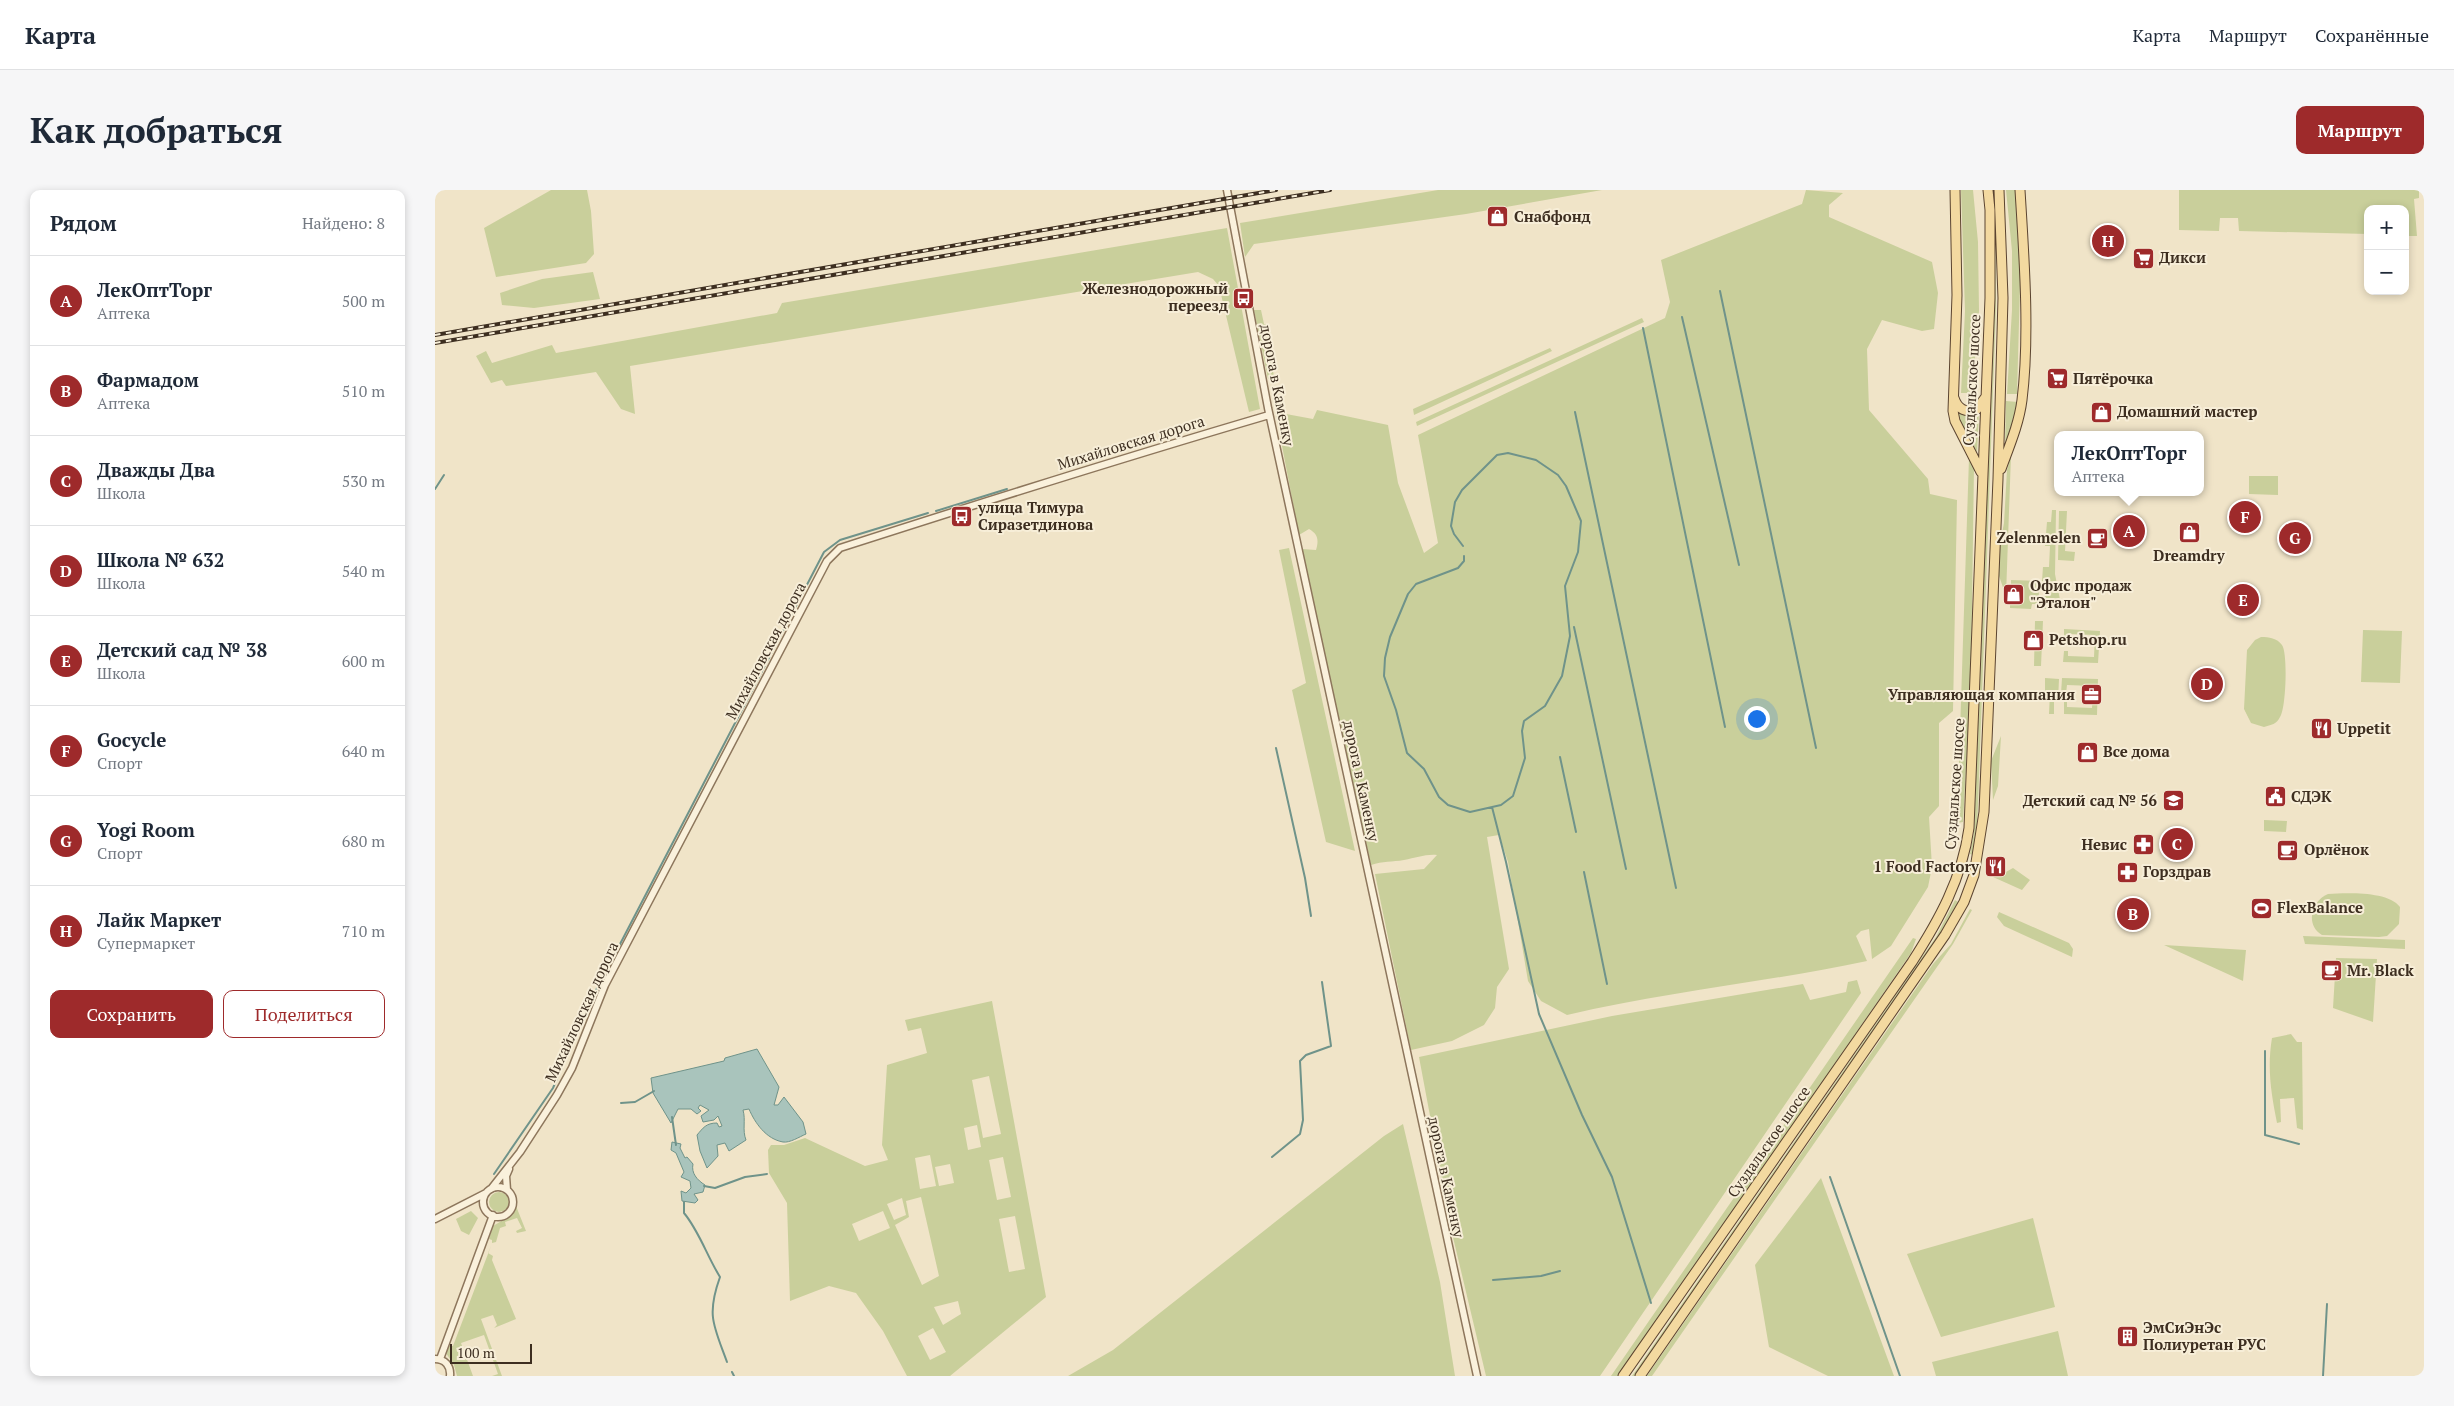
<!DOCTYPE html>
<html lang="ru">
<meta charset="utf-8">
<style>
body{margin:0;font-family:"PT Serif",serif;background:#f6f6f7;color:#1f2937}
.controls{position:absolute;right:15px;top:15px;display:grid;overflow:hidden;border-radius:10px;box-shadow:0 2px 8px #0003}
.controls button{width:45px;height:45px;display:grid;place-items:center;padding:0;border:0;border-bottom:1px solid #e0e1e3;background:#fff;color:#1f2937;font:25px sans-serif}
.scale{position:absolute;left:15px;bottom:12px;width:82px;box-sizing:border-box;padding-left:5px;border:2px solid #3d2e20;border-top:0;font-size:14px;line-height:18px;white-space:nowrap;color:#3d2e20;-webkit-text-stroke:4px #f7eed8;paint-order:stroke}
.you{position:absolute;left:1321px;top:528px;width:18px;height:18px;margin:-12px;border:4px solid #fff;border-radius:50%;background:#1a73e8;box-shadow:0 0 0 8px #1a73e833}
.badge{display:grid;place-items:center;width:32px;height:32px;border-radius:50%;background:#9e2a2b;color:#fff;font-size:16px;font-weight:700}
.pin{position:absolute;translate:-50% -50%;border:2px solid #fff;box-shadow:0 1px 5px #0006}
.popup{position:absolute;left:1619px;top:241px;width:150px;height:65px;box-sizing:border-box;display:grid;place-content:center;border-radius:10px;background:#fff;filter:drop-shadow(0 1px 4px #0005);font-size:16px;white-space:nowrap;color:#747a83}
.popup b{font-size:19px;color:#1f2937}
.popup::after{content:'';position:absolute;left:50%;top:100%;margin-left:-10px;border:10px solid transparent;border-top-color:#fff}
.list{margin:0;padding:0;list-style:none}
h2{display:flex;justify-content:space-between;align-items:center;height:65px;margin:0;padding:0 20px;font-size:21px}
h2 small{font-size:16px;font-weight:400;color:#747a83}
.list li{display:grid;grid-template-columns:32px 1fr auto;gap:15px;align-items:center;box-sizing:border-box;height:90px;padding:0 20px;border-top:1px solid #e0e1e3}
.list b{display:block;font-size:19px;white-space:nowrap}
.list p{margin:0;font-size:16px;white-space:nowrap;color:#747a83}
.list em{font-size:16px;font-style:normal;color:#747a83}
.actions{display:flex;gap:10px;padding:15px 20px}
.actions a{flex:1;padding:11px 0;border:1px solid #9e2a2b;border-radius:10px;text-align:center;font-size:18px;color:#9e2a2b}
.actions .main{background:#9e2a2b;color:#fff}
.map{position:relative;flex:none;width:1989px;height:1186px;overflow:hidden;border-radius:10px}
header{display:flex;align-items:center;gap:30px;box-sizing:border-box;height:70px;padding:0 25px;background:#fff;border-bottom:1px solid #e0e1e3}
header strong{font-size:24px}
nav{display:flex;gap:28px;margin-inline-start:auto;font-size:18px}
.intro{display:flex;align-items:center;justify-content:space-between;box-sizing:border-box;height:120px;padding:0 30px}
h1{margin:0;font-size:35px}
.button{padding:12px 22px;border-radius:10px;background:#9e2a2b;color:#fff;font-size:18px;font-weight:700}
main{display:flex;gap:30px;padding:0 30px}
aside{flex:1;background:#fff;border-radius:10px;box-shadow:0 2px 8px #0003}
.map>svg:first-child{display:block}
.green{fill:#c9cf9b;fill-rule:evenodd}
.water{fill:#a9c4bc;stroke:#6f938a}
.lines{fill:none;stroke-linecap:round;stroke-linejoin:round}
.stream{stroke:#6f938a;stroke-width:2}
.minor-casing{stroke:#8d765c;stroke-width:9}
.major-casing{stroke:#5b4430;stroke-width:11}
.minor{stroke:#faf1dc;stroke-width:6}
.major{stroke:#f3d9a0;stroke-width:9}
.rail-casing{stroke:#3d2e20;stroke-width:4}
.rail{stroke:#f7eed8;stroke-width:2;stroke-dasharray:5.5;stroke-linecap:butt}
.labels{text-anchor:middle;stroke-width:4;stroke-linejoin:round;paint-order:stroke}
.poi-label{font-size:15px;font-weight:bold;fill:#3d2e20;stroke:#f7eed8;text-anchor:start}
.street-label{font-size:15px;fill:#3d2e20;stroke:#f7eed8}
</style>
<header>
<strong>Карта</strong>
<nav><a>Карта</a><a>Маршрут</a><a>Сохранённые</a></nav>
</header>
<div class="intro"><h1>Как добраться</h1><a class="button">Маршрут</a></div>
<main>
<aside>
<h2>Рядом<small>Найдено: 8</small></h2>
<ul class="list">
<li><span class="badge">A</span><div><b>ЛекОптТорг</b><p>Аптека</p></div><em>500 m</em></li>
<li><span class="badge">B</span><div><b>Фармадом</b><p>Аптека</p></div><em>510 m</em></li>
<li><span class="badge">C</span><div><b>Дважды Два</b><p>Школа</p></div><em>530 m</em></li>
<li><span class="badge">D</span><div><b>Школа № 632</b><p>Школа</p></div><em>540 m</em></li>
<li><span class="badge">E</span><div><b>Детский сад № 38</b><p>Школа</p></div><em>600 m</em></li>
<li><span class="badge">F</span><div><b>Gocycle</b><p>Спорт</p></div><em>640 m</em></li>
<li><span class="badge">G</span><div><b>Yogi Room</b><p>Спорт</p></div><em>680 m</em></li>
<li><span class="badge">H</span><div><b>Лайк Маркет</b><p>Супермаркет</p></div><em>710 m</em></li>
</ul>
<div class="actions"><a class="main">Сохранить</a><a>Поделиться</a></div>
</aside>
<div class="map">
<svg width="1989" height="1186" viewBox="0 0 1989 1186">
<rect width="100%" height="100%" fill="#f0e4c8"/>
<path class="green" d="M116,0h36l4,21 3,43 -8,9 -90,14 -12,-49z
M1003,0h164l-136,24 -212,30 -9,13 -5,-34z
M1371,0l37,3 -14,12v12l103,45 6,31 -4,36 -12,2 -40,-11 -15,29 2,61 59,69 2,15 27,6 -4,211 -14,12v83l-10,11 3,50 -4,20 -37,59 -19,13 -3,-30 -8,2 -5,5 11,25c-99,21 -201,31 -300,54l-26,-14 -13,-20 -20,-119 -9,-27 -12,2 22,132 -12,18 -2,21 -11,17 -32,16 -41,9 -36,-176 49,-5 13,-14c-12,-1 -21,3 -33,5 -12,2 -21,1 -33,5l-69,-316 14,1c3,-10 2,-16 -7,-21l-10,6 -24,-126 11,5 27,5 4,-9 71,15 10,58 26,70 14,-10 -20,-108 247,-117 5,-16 -9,-42 141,-56z
M1526,0h12l5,52 1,69 -7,82h-11l4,-82z
M1571,0h10l5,60 -4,144h-10l5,-84v-59z
M1744,0h240v8l-5,1 3,37h-12v-27h-37v25l-129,-3 -1,-13h-18l-1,13 -40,-1z
M1560,21l1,97 -19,525 -4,22 -3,-1 4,-21 19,-524 -1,-97z
M792,38l33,181 -11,3 -30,-126 -6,-7 -15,-7 -568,94 5,48 -14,-5 -25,-37 -90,14 -4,-6 -11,3 -15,-27 10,-5 6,12 60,-18 4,8 221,-40 5,-10z
M158,82l7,27 -66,9 -32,-3 -2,-12 42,-14z
M819,120h7l3,14 4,1 4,12 -5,5 7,34 -6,3z
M1207,128l2,4 -227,104 -1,-4z
M1115,158l2,3 -138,64 -1,-6z
M1571,211l12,1 -13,47z
M1523,222h21l-2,40 -18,-31z
M1576,265l-5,141 -8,-23 2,-29 4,-21 3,-53z
M1534,268l5,9 -3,211 -8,144 -6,1z
M1814,286h29v19l-29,-1z
M1617,320h4l-1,64 7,36 -4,-1v-7h-5v7h-12l1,-13h5l1,-14 -6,-1 1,-14h6l1,-21h-5l2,-24h4z
M1624,321h8l-2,40 10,1 -1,9 -16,-1z
M854,358l66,303 -29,-9 -34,-152 14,-7 -27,-133z
M1576,390l29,1 -2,23h-6l-1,5 -21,-1v-8h7l1,-11h-7z
M1600,431h8l-2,45h-7z
M1629,439l36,2 -2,32 -35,-1 1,-11h4v5l26,1 1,-22 -26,-1 -1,6 -4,-1z
M1928,440l39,1 -2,52 -39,-1z
M1826,447c8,0 16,1 21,8 6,8 4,64 -2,72 -3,7 -9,8 -16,10l-13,-4 -7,-14 3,-59 8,-10z
M1610,488l14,1 -1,22 -4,1v12h-5l1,-22h-5z
M1627,488l36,1 -1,36 -33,-1v-12h3v5l25,1 1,-22 -26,-1 -1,9h-5z
M1566,546l-3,50 -5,14 -2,-39z
M1829,630l23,1 -1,11 -22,-1z
M1578,678l17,12 -8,10 -29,-13 5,-6 6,2z
M1893,704c19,-1 60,-3 72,13l-1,17 -12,12 -8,1 -57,-2c-17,-10 -11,-34 6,-41z
M1520,710l3,2 -19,35 -303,439h-4l304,-439z
M1535,719l2,1 -19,34 -301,432h-5l286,-412 18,-20z
M1564,722l70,31 4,6 -1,8 -68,-31 -7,-9z
M1868,746l102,4v9l-100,-5z
M1478,748l3,1 -5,14 -291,423h-9z
M1729,755l82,5 -3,31z
M1901,768l41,1 -4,63 -40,-14z
M1422,790l4,13 -261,383h-114l-34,-143 -33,-176 193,-41 191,-32 7,16 36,-8 2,-10z
M557,811l54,296 -96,79h-43l-24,-45 -27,-38 -27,-7 -39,15 -3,-98 -18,-30 -1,-23 3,-5h13l21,-7 60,28 23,-6 -6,-15 5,-80 40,-12 -6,-25 -13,3 -3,-11zM554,886l12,58 -18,4 -11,-58zM542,935l4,22 -13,3 -4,-22zM495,965l6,31 -16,3 -5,-31zM568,967l8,40 -14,3 -8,-40zM515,974l4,19 -15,3 -4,-19zM486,1007l18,79 -17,9 -27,-60 14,-8 -3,-16zM467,1008l4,17 -12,5 -7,-16zM448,1021l7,17 -31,13 -7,-17zM580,1026l10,53 -16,3 -10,-53zM523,1111l3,13 -18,11 -9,-18zM498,1138l13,24 -16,8 -12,-24z
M1856,844l6,8h5l1,88 -6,-2 -3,-30 -14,1 1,23 -4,1c-6,-30 -10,-55 -5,-85z
M968,934l37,158 15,94h-387l45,-26 271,-214z
M1386,988l73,198h-66l-59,-29 -14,-82z
M54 1012a10 10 0 1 1 20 0a10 10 0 1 1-20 0Z
M81,1016l10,25 -9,2 -1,-2 6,-3 -5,-10 -12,4 1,4 -6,2 -4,14 -4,1v-3l-3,-1 4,-13 17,-10z
M36,1021l7,7 -9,17 -8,-4 -5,-12z
M1598,1028l22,89 -114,30 -34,-83z
M56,1056l-3,7 5,3 -1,4 24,59 -22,9 3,-3 -4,-10 -12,4 21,57h-10l6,-2 -14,-39 -23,8 12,33h-16l-3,-11 -8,-12 3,-7h4z
M1623,1141l10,45h-132l-4,-14z"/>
<path class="water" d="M322,859l22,38 -5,18h4l6,-8 19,25 3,12c-7,3 -16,9 -23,8 -17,-3 -28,-19 -34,-33l-6,1c3,10 -1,20 3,30l-17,11 -4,-8 -8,2 1,11 -11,12 -7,-17 -3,-16c6,-7 9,-12 20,-12l2,4 3,-1 -4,-10 -4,4 -11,2 -2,-6 8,-6 -9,-5 -2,3 3,3 -4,3 -6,-5h-13l-7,14 -18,-30 -2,-15 73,-17 1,-3z
M237,952l9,2 -1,4 5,10 2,-1 6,7c-2,9 4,16 12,21l-2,7 -9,2 4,6 -3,3 -13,-2 -1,-10 5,2 5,-5 -1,-7 -9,-4 3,-5 -8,-19 -5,-3z"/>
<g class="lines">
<path class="stream" d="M1285,101l96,457
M1247,127l57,248
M1208,138l82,399
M1140,222l101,476
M0,299l9,-14
M501,321l71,-22
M1028,356l-9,-12 -3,-8 4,-24 7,-12 35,-35 11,-2 28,7 22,15 8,11 15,35 -3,31 -13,34 5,50 -8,40 -17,30 -21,15 -2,10 3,27 -12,38 -12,9 -31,7 -22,-7 -9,-8 -15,-28 -17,-16 -11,-43 -12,-34 1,-18 5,-21 18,-43 8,-10 42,-16 6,-7v-5
M1139,437l52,242
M841,558l29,130 6,38
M1125,567l16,75
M1057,617l14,55 33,152 43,101 30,62 39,126
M1149,682l23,112
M1830,861v84l34,9
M186,913l14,-1 19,-11
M237,927l4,28
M837,967l28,-23 3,-14 -3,-59 6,-6 25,-9 -9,-64
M59,984l59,-86 40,-92 231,-444 16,-12 88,-27
M1395,987l70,199
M269,996l11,2 30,-11 22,-3
M249,1012v11c15,18 23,43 36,64 -14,39 -6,49 7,85
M1058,1090l48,-4 19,-5
M297,1182l2,4
M1888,1186l4,-72"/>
<defs>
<path id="minor" d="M792,0l41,218 209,968
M48 1012a15 15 0 1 1 30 0a15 15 0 1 1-30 0Z
M56,999l29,-37 37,-57 15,-27 33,-83 222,-424 13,-13c143,-46 286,-91 429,-133
M72,1000l-1,-14 3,-7
M0,1029l51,-26
M0,1169c10,0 16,7 15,17
M5,1169l53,-144"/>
<path id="major" d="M1520,0l2,105 -4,116 2,10 26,51
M1519,208c4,12 12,15 23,11l8,-11
M1566,279c8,-22 18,-45 21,-69 8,-65 2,-144 -2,-210
M1188,1186l289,-414c27,-42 50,-83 57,-134l21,-530v-88l-2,-20
M1205,1186l305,-441 19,-33 10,-27 10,-63 14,-333 5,-181 -4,-108"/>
</defs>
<use href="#minor" class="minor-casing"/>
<use href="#major" class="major-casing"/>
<use href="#minor" class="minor"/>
<use href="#major" class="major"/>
<defs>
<path id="rail" d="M0,145l841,-145
M0,153l895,-153"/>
</defs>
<use href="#rail" class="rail-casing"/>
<use href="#rail" class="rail"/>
</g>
<defs>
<symbol id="shop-square" viewBox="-11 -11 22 22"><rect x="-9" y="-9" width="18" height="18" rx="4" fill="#9e2a2b" stroke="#f7eed8"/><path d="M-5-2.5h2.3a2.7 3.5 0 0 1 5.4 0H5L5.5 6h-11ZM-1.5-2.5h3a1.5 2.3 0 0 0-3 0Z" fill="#fff"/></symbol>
<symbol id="supermarket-square" viewBox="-11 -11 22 22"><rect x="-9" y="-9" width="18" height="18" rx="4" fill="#9e2a2b" stroke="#f7eed8"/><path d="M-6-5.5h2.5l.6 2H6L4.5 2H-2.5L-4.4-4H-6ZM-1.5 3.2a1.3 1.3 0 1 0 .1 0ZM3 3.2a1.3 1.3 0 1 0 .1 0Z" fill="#fff"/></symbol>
<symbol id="bus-square" viewBox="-11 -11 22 22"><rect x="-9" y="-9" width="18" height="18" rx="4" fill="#9e2a2b" stroke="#f7eed8"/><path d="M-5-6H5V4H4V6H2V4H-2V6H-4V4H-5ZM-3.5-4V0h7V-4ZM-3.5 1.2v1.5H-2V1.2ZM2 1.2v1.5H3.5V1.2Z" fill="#fff"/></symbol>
<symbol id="cafe-square" viewBox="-11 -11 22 22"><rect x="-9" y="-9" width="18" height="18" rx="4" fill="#9e2a2b" stroke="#f7eed8"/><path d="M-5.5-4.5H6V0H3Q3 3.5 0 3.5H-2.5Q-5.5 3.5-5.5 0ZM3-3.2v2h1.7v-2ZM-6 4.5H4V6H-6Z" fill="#fff"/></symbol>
<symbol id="office-square" viewBox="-11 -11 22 22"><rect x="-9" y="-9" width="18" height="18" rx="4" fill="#9e2a2b" stroke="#f7eed8"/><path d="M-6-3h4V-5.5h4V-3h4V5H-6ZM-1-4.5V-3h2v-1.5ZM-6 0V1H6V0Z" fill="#fff"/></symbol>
<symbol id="restaurant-square" viewBox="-11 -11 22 22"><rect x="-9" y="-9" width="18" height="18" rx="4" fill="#9e2a2b" stroke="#f7eed8"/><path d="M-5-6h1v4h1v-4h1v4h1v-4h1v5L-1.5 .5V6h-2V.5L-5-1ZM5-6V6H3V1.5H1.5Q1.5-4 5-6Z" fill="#fff"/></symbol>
<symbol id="civic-square" viewBox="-11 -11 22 22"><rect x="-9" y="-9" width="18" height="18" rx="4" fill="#9e2a2b" stroke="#f7eed8"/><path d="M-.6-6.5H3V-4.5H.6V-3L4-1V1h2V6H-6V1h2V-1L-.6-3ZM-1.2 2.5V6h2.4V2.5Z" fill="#fff"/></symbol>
<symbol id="school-square" viewBox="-11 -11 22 22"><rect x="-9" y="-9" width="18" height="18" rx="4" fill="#9e2a2b" stroke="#f7eed8"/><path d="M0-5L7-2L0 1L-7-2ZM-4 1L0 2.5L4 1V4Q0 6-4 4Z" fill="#fff"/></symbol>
<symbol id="pharmacy-square" viewBox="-11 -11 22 22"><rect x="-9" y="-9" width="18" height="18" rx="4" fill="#9e2a2b" stroke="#f7eed8"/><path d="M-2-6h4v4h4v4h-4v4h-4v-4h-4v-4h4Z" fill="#fff"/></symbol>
<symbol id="stadium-square" viewBox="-11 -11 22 22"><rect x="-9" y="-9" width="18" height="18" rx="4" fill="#9e2a2b" stroke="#f7eed8"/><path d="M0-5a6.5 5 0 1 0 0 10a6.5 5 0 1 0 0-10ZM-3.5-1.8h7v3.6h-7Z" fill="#fff"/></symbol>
<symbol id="building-square" viewBox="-11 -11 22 22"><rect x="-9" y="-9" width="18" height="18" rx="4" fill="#9e2a2b" stroke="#f7eed8"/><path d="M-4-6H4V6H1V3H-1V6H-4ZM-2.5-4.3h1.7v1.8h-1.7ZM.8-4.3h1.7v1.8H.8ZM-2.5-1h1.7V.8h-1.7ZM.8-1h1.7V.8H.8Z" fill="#fff"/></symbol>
</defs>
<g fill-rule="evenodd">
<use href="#shop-square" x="1050" y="14" width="25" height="25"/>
<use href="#supermarket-square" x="1696" y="56" width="25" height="25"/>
<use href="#bus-square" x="796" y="96" width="25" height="25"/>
<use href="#supermarket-square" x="1610" y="176" width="25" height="25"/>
<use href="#shop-square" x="1654" y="210" width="25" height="25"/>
<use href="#bus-square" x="514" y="314" width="25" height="25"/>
<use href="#shop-square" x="1742" y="330" width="25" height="25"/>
<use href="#cafe-square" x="1650" y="336" width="25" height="25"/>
<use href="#shop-square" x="1566" y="392" width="25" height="25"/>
<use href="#shop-square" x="1586" y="438" width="25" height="25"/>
<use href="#office-square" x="1644" y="492" width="25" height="25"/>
<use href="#restaurant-square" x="1874" y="526" width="25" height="25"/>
<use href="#shop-square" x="1640" y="550" width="25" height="25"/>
<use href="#civic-square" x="1828" y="594" width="25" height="25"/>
<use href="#school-square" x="1726" y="598" width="25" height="25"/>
<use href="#pharmacy-square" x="1696" y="642" width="25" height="25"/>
<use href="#cafe-square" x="1840" y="648" width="25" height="25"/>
<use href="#restaurant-square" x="1548" y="664" width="25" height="25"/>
<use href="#pharmacy-square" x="1680" y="670" width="25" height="25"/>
<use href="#stadium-square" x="1814" y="706" width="25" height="25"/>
<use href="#cafe-square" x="1884" y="768" width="25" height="25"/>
<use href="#building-square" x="1680" y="1134" width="25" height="25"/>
</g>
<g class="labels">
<g class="poi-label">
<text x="1079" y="32">Снабфонд</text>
<text x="1724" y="73">Дикси</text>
<text x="793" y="104" text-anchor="end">Железнодорожный<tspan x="793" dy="17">переезд</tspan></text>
<text x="1638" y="194">Пятёрочка</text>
<text x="1682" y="227">Домашний мастер</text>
<text x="543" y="323">улица Тимура<tspan x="543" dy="17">Сиразетдинова</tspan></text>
<text x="1646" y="353" text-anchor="end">Zelenmelen</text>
<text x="1754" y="371" text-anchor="middle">Dreamdry</text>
<text x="1595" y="401">Офис продаж<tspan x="1595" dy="17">"Эталон"</tspan></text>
<text x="1614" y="455">Petshop.ru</text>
<text x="1640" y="510" text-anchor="end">Управляющая компания</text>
<text x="1902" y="544">Uppetit</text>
<text x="1668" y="567">Все дома</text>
<text x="1856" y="612">СДЭК</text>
<text x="1722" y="616" text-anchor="end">Детский сад № 56</text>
<text x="1692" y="660" text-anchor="end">Невис</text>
<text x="1869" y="665">Орлёнок</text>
<text x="1544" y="682" text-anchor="end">1 Food Factory</text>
<text x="1708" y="687">Горздрав</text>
<text x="1842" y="723">FlexBalance</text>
<text x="1912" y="786">Mr. Black</text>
<text x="1708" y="1143">ЭмСиЭнЭс<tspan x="1708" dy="17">Полиуретан РУС</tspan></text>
</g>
<g class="street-label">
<text transform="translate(1537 190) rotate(-87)" y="5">Суздальское шоссе</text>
<text transform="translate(842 195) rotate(79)" y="5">дорога в Каменку</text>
<text transform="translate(696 253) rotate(-17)" y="5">Михайловская дорога</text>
<text transform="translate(331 461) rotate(-62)" y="5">Михайловская дорога</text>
<text transform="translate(926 591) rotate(78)" y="5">дорога в Каменку</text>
<text transform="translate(1520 594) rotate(-86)" y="5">Суздальское шоссе</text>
<text transform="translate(147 822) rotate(-65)" y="5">Михайловская дорога</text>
<text transform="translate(1334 952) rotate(-55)" y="5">Суздальское шоссе</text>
<text transform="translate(1011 987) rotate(78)" y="5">дорога в Каменку</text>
</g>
</g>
</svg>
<div class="controls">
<button>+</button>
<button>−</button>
</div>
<div class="scale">100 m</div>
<div class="you"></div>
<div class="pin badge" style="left:1694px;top:341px">A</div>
<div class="popup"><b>ЛекОптТорг</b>Аптека</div>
<div class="pin badge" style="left:1698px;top:724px">B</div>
<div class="pin badge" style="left:1742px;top:654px">C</div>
<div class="pin badge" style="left:1772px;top:494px">D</div>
<div class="pin badge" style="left:1808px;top:410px">E</div>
<div class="pin badge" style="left:1810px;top:327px">F</div>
<div class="pin badge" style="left:1860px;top:348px">G</div>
<div class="pin badge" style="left:1673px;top:51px">H</div>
</div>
</main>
